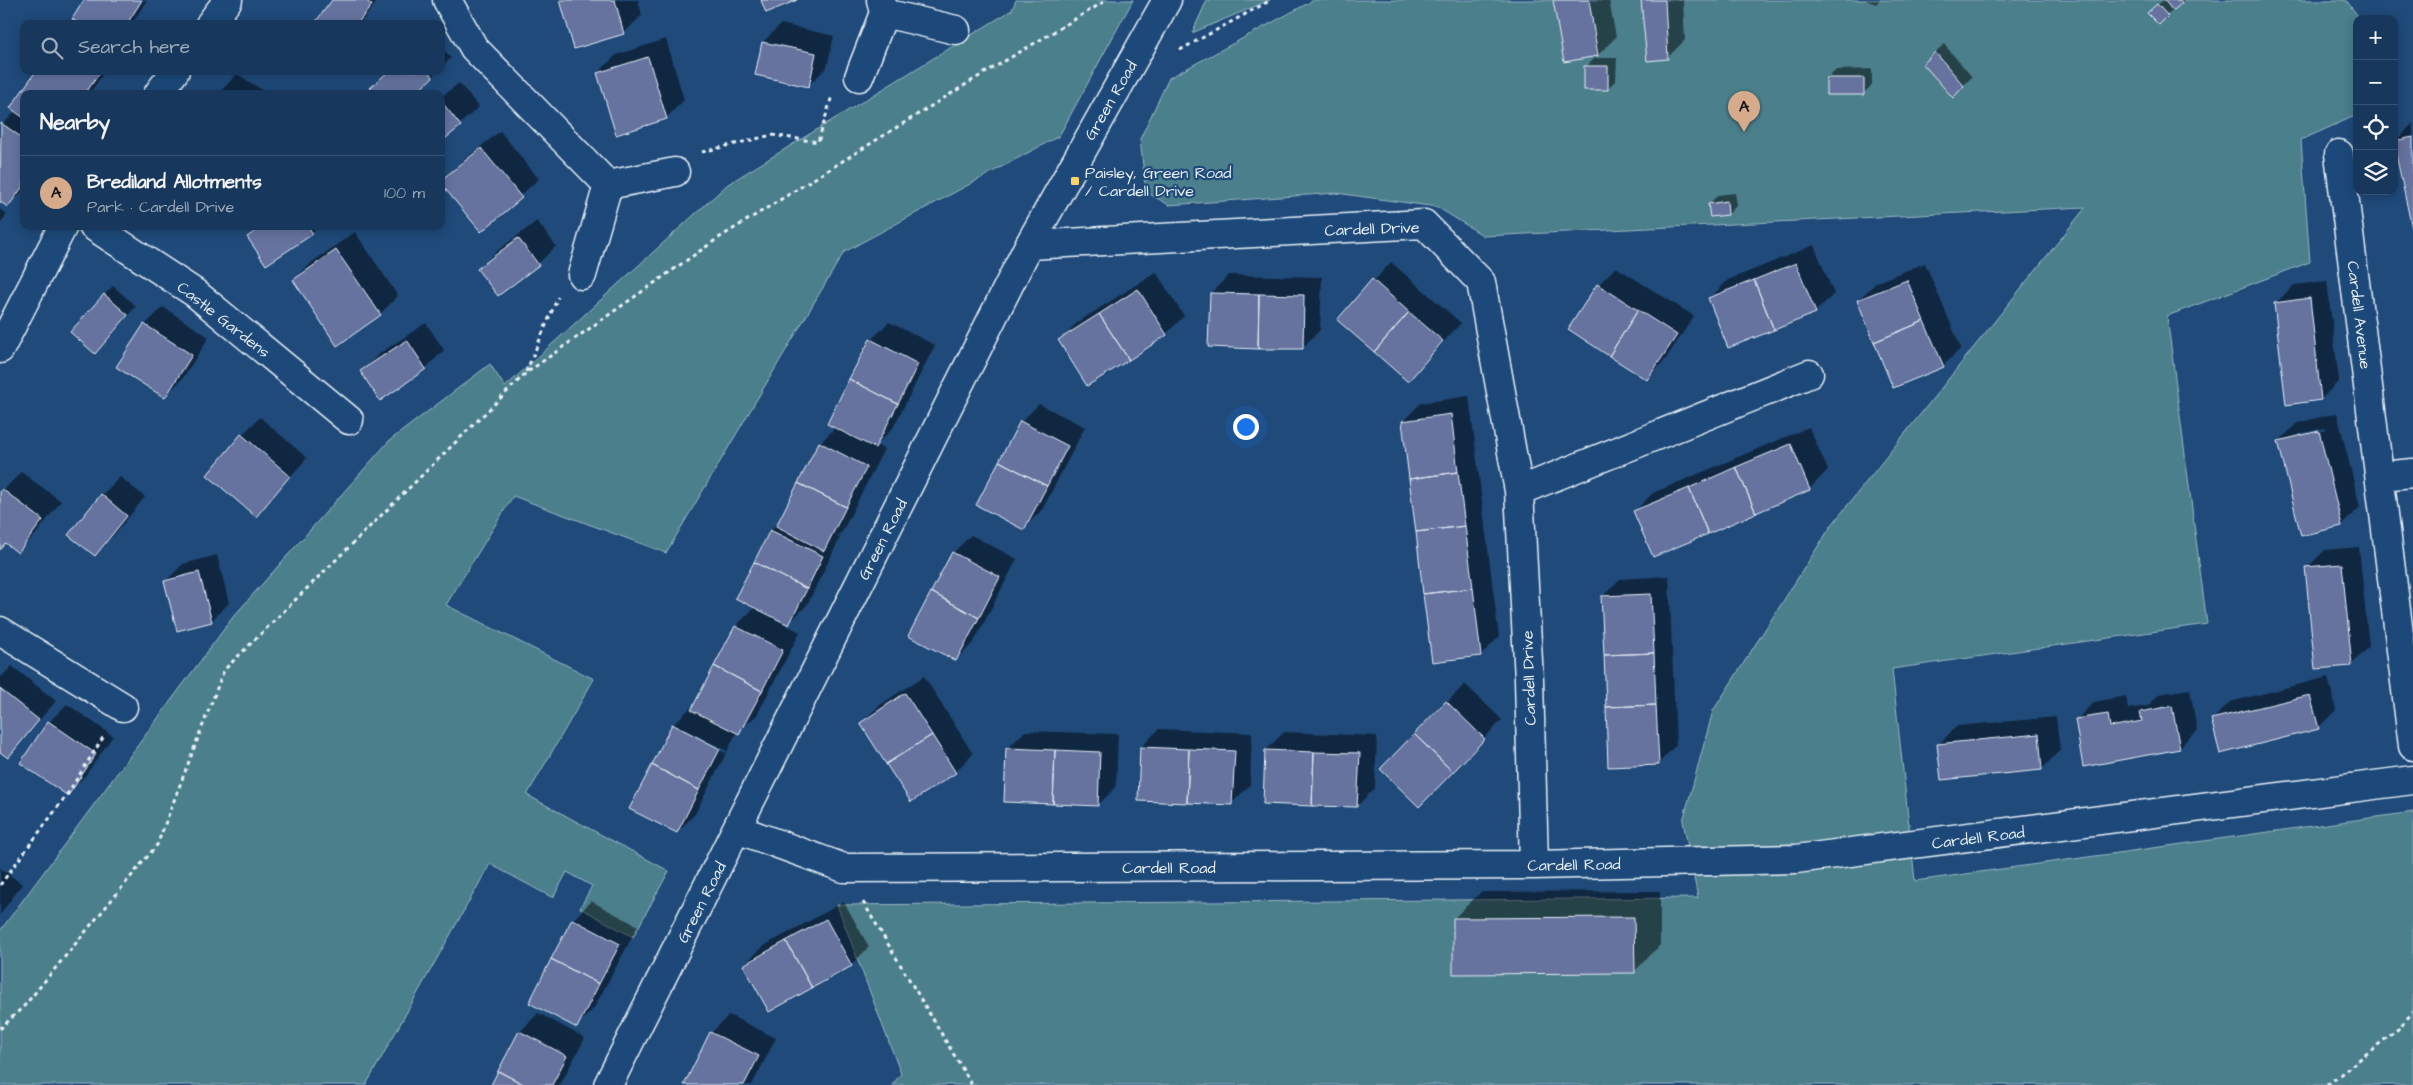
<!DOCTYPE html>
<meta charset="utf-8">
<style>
body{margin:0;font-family:"Architects Daughter",sans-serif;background:#203f62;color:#f1f3f6}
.controls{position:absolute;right:15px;top:15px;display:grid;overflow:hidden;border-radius:10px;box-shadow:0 2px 12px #0003}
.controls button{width:45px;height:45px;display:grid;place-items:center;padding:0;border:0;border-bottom:1px solid #365272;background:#17385c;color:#f1f3f6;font:25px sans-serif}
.you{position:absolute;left:1245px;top:426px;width:18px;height:18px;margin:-12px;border:4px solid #fff;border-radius:50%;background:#1a73e8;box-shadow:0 0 0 8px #1a73e833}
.badge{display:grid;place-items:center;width:32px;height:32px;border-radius:50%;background:#d6ab8b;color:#111;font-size:16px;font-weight:700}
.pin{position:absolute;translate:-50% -41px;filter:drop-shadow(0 1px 2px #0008)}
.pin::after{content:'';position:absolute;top:26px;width:18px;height:15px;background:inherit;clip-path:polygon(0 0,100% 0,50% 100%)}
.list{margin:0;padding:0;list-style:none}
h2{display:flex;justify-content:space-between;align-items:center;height:65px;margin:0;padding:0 20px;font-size:21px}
h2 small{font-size:16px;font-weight:400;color:#9eacbb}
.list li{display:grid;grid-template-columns:32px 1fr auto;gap:15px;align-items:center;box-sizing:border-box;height:75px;padding:0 20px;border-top:1px solid #365272}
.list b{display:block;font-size:19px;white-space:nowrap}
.list p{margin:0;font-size:16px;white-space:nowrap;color:#9eacbb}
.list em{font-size:16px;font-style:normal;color:#9eacbb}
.icon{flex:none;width:28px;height:28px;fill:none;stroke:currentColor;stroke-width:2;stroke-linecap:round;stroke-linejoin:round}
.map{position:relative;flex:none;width:2413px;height:1085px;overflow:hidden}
.search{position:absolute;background:#17385c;box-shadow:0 2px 12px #0003;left:20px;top:20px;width:425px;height:55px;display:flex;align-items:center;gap:12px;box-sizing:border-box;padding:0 18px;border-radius:10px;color:#9eacbb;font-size:19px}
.panel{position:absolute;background:#17385c;box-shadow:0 2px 12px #0003;left:20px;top:90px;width:425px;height:140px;border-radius:10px}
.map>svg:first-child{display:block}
.green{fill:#4c7f8c;stroke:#9ab8c2}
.shadow{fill:#0007;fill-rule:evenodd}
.building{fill:#66739f;stroke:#e8f1f8}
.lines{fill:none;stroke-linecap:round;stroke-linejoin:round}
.minor-casing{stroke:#e8f1f8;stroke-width:31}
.path{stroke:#e8f1f8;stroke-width:3;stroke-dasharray:4 4;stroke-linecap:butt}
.minor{stroke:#1f4a7a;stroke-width:28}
.poi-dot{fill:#ffd166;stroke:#1f4a7a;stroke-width:2}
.labels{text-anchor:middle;stroke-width:4.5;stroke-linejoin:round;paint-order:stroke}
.street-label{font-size:16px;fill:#e8f1f8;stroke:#1f4a7a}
.poi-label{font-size:16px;fill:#e8f1f8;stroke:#1f4a7a;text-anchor:start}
</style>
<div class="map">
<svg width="2413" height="1085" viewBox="0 0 2413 1085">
<rect width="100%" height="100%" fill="#1f4a7a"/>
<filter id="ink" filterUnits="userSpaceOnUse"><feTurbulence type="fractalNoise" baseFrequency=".02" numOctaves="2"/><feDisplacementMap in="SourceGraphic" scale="10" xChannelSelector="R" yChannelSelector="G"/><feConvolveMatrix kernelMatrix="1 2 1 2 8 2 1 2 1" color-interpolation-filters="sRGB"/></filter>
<g filter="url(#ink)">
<path class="green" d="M1016,0h117l-74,136 -215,116 -178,301 -153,-57 -67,109 148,74 -67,116 142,76 -36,66 -53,-29 12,-22 -25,-14 -14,26 -63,-34 -124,221h-366v-154l233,-314 156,-176 101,-77 15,23 223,-203 284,-174z
M1207,0h63l-78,33z
M1314,0h1032l14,19h-3v96l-56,25 9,122 -143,54 40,308 -315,45 23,212 498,-69v273h-1521l9,-11 -64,-169 861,-7 -15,-77 30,-110 118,-185 255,-319 -602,29 -47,-29 -101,-14 -167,12 -23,-13 -6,-53 29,-61z"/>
<path class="shadow" d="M85,0h62l-15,24h-50z
M334,0h44l-18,24h-45z
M561,0h77l4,15 -18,18z
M1554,0h55l7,37 -18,18z
M1643,0h40l2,40 -18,18z
M1865,0h15l-4,4z
M2163,0h21l-25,23 -10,-10z
M781,24l53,12 -7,31 -18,18 -46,-43z
M666,39l18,61 -18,18 -68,-45 18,-18z
M1944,44l28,33 -19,19 -29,-32z
M441,47l10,11 -10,9z
M1595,58h22l-1,22 -9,9 -21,-22z
M1872,69v16l-9,9 -36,-15 9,-9z
M37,71h68l-16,23h-65v96l-16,16 -8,-6v-73l16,-16 -5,-3z
M389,71h48l-24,23z
M237,74l32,20h-51z
M459,83l20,24 -38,34v-44z
M2413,123v104l-18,-85z
M500,131l39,48 -58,51 -40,-48 18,-18z
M1735,193l2,12 -9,9 -19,-10 9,-9z
M0,209l7,5 -7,10z
M537,221l19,25 -18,18 -59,5 18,-18z
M260,226h58l-6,7 -63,4z
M355,232l43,64 -18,18 -86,-34 18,-18z
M1814,245l20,49 -19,18 -105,-14 18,-18z
M1391,262l70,61 -53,58 -69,-61z
M1925,263l36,85 -18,18 -85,-66 19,-18z
M1616,267l78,49 -29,44 -18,19 -49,-94z
M1156,272l28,44 -18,18 -106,6 18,-18z
M1229,275l93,2 -2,53 -18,18 -91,-55z
M2327,281l12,100 -18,18 -45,-96 18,-18z
M113,286l23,20 -32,38v-49z
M163,307l46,30 -26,41 -18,18 -20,-71z
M889,322l46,23 -42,83 -17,17 8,4 -42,83 -5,4 3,2 -33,67 -18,18 -15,-7 -1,2 27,14 -43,83 -20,17 -42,82 -18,18 -4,-107 18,-18 2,1 43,-82 19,-19 16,-77 9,-9 40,-78 16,-16 35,-87zM678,726l49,25 -2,2 -47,-24z
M426,323l18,27 -18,18 -46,31 -18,-28 18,-18z
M1469,396l30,241 -18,18 -78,-234 18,-18z
M1039,404l46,23 -43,83 -18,18 -3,-106z
M2337,413l23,94 -18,18 -40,10 -23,-94 18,-18zM2325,428l1,2 -27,7v-3z
M260,417l47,41 -51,57 -14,-80z
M1809,427l19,43 -19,19 -155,66 -19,-44 18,-18z
M21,472l40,29 -25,33 -18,18 -11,-9 -7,7v-56z
M120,477l25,20 -32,39 -18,18 7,-59z
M971,535l46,24 -43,83 -18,18 -3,-107z
M2359,547l10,100 -18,18 -44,-97 18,-18z
M217,555l12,48 -18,18 -46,-39 18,-18z
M1669,576l7,169 -18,19 -56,-167 18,-18z
M12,666l44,35 -49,56 -7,-6v-73z
M924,676l49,78 -18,18 -94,-49 19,-18z
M2328,677l8,33 -18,18 -106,-8 18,-18z
M1465,684l37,36 -83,85 -37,-36z
M2190,689l7,41 -18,18 -103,-28 18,-18 32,-6 2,13 20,-3 11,-12z
M67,704l46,32 -28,40 -18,18 -18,-72z
M2056,717l4,33 -18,19 -103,-25 18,-18z
M1159,729l93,4 -2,52 -18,18 -91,-56z
M1025,731l93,3 -2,53 -18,18 -91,-56z
M1284,732l93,4 -2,52 -18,18 -91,-56z
M0,868l22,16 -22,31z
M1660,891v54l-26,27 -180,-54 27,-26z
M591,901l47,25 -44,82 -18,18 -46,-24 43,-82z
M844,902l25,45 -18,18h-107l18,-18z
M538,1013l47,25 -25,47h-68l28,-53z
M729,1015l47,23 -24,47h-67l26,-52z"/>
<path class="building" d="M84,0h58l-15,24h-47l-8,-5z
M332,0h33l7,5 -15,19h-43z
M560,0h55l9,34 -50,15z
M761,0h36l-31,13z
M1553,0h36l9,56 -34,6z
M1641,0h24l3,59 -21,2z
M2164,0h16l2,3 -9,8z
M2157,4l11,12 -9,9 -12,-12z
M762,42l54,11 -7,34 -54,-12z
M1935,52l29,34 -11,12 -30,-34z
M648,57l19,62 -51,16 -19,-62z
M1584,66h24v24h-24z
M36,71h60l3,3 -14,20h-61v24l-14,-10z
M389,71h39l5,6 -18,17h-40l-5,-6z
M1826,78h38v17h-38z
M441,101l20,25 -20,16z
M1,123l23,16v46l-16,22 -8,-5z
M2413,137v96l-19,-88v-4z
M481,148l41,50 -41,34 -40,-48v-4z
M1727,201l1,14 -18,2 -2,-13z
M263,226h45l5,8 -47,31 -19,-28z
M518,238l21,27 -41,31 -21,-27z
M336,250l45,65 -44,31 -44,-66z
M1796,263l20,50 -42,17 -20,-50z
M1372,279l37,33 -35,40 -37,-32z
M1754,280l20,50 -46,18 -20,-50z
M1907,280l17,41 -50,21 -17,-42z
M1597,284l41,26 -29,46 -41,-27z
M1138,289l29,46 -38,25 -30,-46z
M1210,293l49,1 -1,55 -50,-2z
M104,294l24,21 -33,39 -25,-22z
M1259,294l45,1 -1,54h-45z
M2310,298l11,102 -35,5 -12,-102z
M1638,310l39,25 -30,45 -38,-24z
M1409,312l34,29 -35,41 -34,-30z
M1099,314l30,46 -42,26 -29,-46z
M1924,321l20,46 -51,21 -19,-46z
M144,324l48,31 -27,43 -49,-31z
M870,339l48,25 -20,40 -49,-25z
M407,340l19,29 -46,32 -20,-30z
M849,379l49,25 -23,44 -48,-24z
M1451,414l7,58 -49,7 -7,-58z
M1020,421l48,25 -21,40 -48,-25z
M2319,431l23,95 -41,10 -23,-95z
M241,434l49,42 -34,41 -49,-42z
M819,442l48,25 -21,40 -48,-24z
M1791,444l19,46 -54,23 -20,-46z
M999,461l48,25 -23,44 -48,-25z
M1736,467l20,46 -48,21 -19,-46z
M1458,472l7,54 -49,6 -7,-53z
M798,483l48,24 -22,44 -48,-25z
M1689,488l19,46 -55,23 -20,-46z
M2,489l41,31 -25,33 -13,-10 -5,7v-58z
M101,494l26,22 -32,40 -27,-21z
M1465,526l8,62 -50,6 -7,-62z
M770,530l53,26 -16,33 -53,-27z
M952,552l48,25 -21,41 -48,-26z
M754,562l53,27 -18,36 -54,-27z
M2342,564l10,102 -37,3 -10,-102z
M199,572l13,50 -35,9 -13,-50z
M1473,588l8,68 -49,6 -9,-68z
M931,592l48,26 -23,43 -48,-25z
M1651,594l3,59 -50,2 -3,-59z
M735,626l48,24 -21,41 -48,-25z
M1654,653l2,52 -50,2 -2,-52z
M714,666l48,25 -23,43 -48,-24z
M0,689l39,31 -31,38 -8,-6z
M905,693l27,42 -46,29 -26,-41z
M2310,695l9,34 -99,25 -9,-35z
M1446,701l39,38 -32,33 -39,-38z
M1656,705l3,60 -51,2 -2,-60z
M2172,706l8,43 -97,18 -8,-48 33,-5 2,13 32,-6 -2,-9z
M48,721l48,33 -28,42 -48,-33z
M672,724l48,25 -21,41 -47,-25z
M1414,734l39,38 -34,35 -39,-38z
M2039,734l3,36 -101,10 -4,-36z
M932,735l24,38 -45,29 -25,-38z
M1140,747l49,2 -2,54 -49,-2z
M1006,748l49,2 -2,54 -49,-2z
M1189,749l46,2 -3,54 -45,-2z
M1055,750l45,2 -2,54 -45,-2z
M1265,750l49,2 -2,54 -49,-2z
M1314,752l46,1 -3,54 -45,-1z
M652,765l47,25 -22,43 -48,-24z
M1634,917l1,56 -182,1v-56z
M572,919l48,25 -21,40 -48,-25z
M826,919l26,47 -40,22 -26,-47z
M786,941l26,47 -43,24 -26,-47z
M551,959l48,25 -22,44 -48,-25z
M519,1031l48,25 -15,29h-27l-27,-14z
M710,1032l49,24 -15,29h-60z
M498,1071l27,14h-34z"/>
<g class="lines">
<defs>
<path id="minor" d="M447,0l27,48 134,137
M884,13l72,17
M210,24l18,-24
M859,77l25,-64 -3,-13
M158,94l17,-23
M2339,154l74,592
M93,226l102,67 154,127
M1029,245l395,-21 57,58 38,209 10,189 5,185
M582,275l26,-90 67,-13
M0,349l63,-123
M2381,476l32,-3
M1519,491l290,-117
M0,631l123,76
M737,829l107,39 690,-3 262,-6 617,-79
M608,1085l421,-840 138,-245"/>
</defs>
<use href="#minor" class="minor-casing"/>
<path class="path" d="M1180,50l91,-50
M702,152l70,-17 46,7 14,-46
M526,372l32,-75
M0,885l66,-89 38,-60
M863,902l109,183
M0,1029l25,-24 132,-160 67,-175 302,-297 191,-134 256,-159 134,-80
M2327,1085l71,-56 15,-17"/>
<use href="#minor" class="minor"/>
</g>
</g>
<rect class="poi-dot" x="1070" y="176" width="10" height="10" rx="2.5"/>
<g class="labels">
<g class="street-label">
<text transform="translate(1110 100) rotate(-60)" y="6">Green Road</text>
<text transform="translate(1372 228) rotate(-2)" y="6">Cardell Drive</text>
<text transform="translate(2360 315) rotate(83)" y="6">Cardell Avenue</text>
<text transform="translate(224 319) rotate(38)" y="6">Castle Gardens</text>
<text transform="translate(882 539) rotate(-63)" y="6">Green Road</text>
<text transform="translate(1528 678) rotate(-92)" y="6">Cardell Drive</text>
<text transform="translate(1978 837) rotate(-7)" y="6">Cardell Road</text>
<text transform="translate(1574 864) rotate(-1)" y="6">Cardell Road</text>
<text x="1169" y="873">Cardell Road</text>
<text transform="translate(701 902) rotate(-63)" y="6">Green Road</text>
</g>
<g class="poi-label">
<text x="1085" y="178">Paisley, Green Road<tspan x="1085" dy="18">/ Cardell Drive</tspan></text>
</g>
</g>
</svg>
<div class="controls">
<button>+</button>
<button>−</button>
<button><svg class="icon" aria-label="locate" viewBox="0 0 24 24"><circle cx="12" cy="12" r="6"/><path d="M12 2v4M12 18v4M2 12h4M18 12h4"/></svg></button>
<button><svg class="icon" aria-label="layers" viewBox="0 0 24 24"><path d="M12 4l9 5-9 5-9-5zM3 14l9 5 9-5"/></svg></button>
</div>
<div class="you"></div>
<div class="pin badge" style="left:1744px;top:132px">A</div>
<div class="search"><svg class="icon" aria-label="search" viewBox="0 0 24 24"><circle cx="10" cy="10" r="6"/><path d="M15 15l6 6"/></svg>Search here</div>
<section class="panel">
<h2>Nearby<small></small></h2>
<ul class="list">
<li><span class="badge">A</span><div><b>Brediland Allotments</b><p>Park · Cardell Drive</p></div><em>100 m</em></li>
</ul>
</section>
</div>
